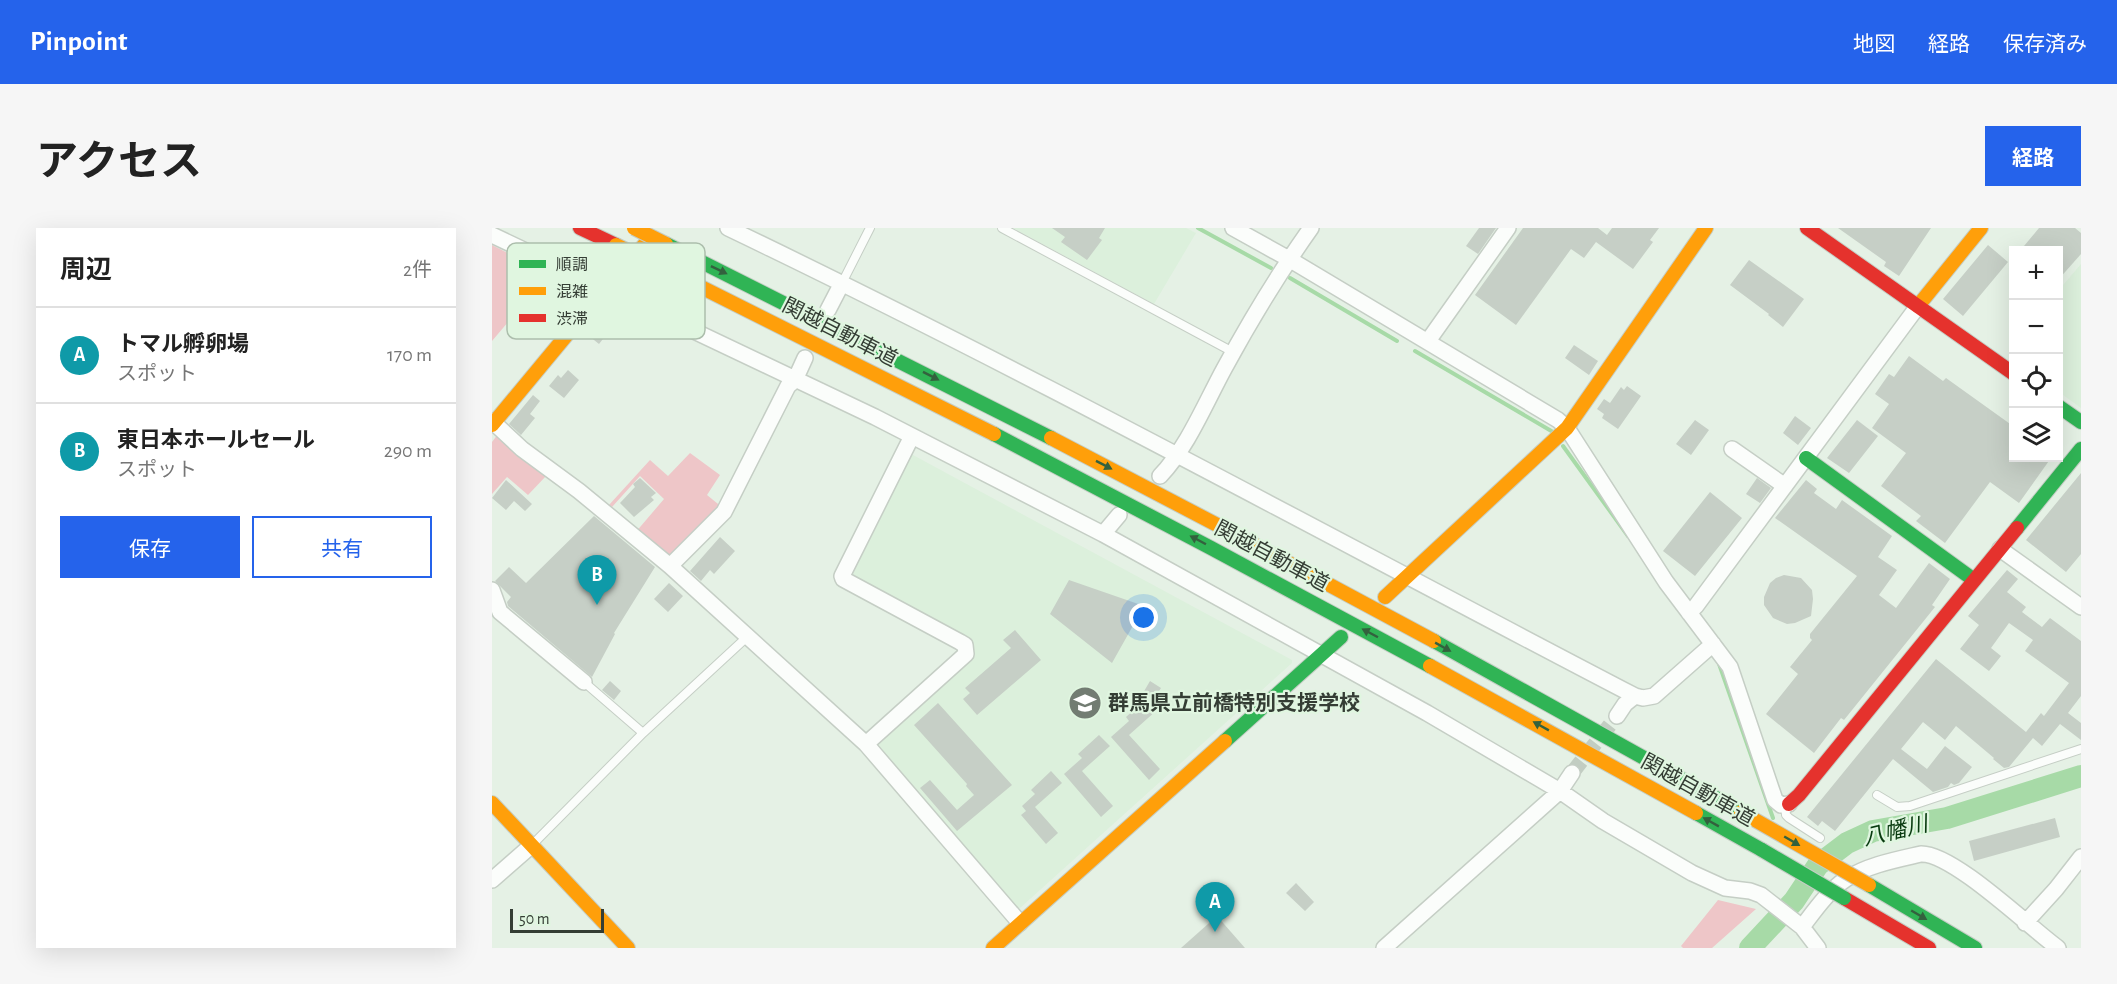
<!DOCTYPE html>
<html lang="ja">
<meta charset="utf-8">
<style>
body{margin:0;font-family:"Alegreya Sans","Noto Sans JP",sans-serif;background:#f6f6f6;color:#222}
.controls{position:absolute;right:18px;top:18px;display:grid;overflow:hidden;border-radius:0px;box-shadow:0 6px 24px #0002}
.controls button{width:54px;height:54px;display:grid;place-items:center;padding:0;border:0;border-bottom:2px solid #e0e0e0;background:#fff;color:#222;font:30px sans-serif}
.scale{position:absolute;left:18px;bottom:15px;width:94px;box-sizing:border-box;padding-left:6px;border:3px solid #343d34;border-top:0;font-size:16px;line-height:21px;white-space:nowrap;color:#343d34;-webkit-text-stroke:4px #e0f6e0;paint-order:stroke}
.you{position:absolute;left:652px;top:390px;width:21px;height:21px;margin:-15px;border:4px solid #fff;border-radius:50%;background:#1a73e8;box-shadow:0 0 0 9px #1a73e833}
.badge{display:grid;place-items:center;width:39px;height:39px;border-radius:50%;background:#2563eb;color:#fff;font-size:20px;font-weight:700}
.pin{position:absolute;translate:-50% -50px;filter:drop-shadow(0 2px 3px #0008)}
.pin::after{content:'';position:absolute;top:32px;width:21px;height:18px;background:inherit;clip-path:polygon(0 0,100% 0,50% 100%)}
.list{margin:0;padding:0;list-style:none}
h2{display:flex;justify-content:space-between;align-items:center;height:78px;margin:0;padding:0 24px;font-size:26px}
h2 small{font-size:20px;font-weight:400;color:#767676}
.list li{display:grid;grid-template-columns:39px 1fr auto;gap:18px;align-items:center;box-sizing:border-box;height:96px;padding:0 24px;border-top:2px solid #e0e0e0}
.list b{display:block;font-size:22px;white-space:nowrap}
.list p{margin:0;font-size:20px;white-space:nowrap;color:#767676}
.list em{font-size:20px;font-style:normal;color:#767676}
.actions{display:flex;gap:12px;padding:18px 24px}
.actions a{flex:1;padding:14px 0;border:2px solid #2563eb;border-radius:0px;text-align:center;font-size:21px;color:#2563eb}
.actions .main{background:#2563eb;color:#fff}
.icon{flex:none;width:33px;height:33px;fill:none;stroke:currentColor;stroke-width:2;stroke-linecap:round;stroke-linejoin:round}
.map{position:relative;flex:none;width:1589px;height:720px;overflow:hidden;border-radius:0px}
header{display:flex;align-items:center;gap:36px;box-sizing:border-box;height:84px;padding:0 30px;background:#2563eb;color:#fff}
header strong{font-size:28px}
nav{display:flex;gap:33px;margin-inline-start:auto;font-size:21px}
.intro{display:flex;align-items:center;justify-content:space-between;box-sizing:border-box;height:144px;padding:0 36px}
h1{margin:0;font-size:42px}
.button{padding:15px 27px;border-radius:0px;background:#2563eb;color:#fff;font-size:21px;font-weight:700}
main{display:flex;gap:36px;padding:0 36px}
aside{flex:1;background:#fff;border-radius:0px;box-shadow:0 6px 24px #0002}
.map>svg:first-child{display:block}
.built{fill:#dcf0dc}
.green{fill:#eec6c8}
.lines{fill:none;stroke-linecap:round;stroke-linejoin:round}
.stream{stroke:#a7daa7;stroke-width:4}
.river{stroke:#a7daa7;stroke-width:22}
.building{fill:#c6cfc6}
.street-tunnel{stroke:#c2cdc2;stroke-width:15;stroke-dasharray:15 8;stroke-linecap:butt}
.lane-casing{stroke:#c5cec5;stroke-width:10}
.street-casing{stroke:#c5cec5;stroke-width:18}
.fast-casing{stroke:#c5cec5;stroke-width:16}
.slow-casing{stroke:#c5cec5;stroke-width:16}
.jam-casing{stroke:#c5cec5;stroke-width:16}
.lane{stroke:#fbfdfb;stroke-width:8}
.street{stroke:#fbfdfb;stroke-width:15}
.fast{stroke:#30b455;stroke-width:14}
.slow{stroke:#ff9f0a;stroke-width:14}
.jam{stroke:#e5322d;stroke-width:14}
.fast-bridge-casing{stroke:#c5ccc5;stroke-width:16;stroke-linecap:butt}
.slow-bridge-casing{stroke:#c5ccc5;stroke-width:16;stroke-linecap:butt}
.fast-bridge{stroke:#30b455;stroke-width:14}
.slow-bridge{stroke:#ff9f0a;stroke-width:14}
.oneway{fill:#33613e}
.labels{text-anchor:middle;stroke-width:4.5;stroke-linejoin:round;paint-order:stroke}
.street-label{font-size:21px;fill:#343d34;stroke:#e0f6e0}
.poi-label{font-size:21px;font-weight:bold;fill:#343d34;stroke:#e0f6e0;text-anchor:start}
.water-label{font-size:22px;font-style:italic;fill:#093b10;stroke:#e0f6e0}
.key{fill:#e0f6e0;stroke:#acbeac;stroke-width:1.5}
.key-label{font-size:16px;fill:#343d34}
</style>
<header>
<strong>Pinpoint</strong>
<nav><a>地図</a><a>経路</a><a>保存済み</a></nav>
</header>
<div class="intro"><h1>アクセス</h1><a class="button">経路</a></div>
<main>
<aside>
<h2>周辺<small>2件</small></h2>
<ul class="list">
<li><span class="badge" style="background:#0f9aa8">A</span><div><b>トマル孵卵場</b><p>スポット</p></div><em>170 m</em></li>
<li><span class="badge" style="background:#0f9aa8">B</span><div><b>東日本ホールセール</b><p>スポット</p></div><em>290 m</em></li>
</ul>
<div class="actions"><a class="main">保存</a><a>共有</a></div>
</aside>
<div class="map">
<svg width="1589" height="720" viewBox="0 0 1589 720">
<rect width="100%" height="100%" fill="#e5f1e5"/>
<path class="built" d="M521,0h173l10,5 -42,71z
M1589,36v144l-22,-16 -1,-101z
M421,227l379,205v3l-272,245 -4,-1 -141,-158v-7l97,-83 -1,-17 -118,-63 -3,-5 60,-118z"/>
<path class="green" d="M0,17l57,29 -57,67z
M6,206l49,41 -19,20 -21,-18 -15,17v-52z
M198,225l30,22 -13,20 16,13 -52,54 -36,-29 29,-34 -24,-23 -28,31 -3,-2 41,-45 18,16z
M1226,672l38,9 -44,39h-29l-2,-2z"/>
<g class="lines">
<path class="stream" d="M706,0l73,40
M798,50l107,63
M923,123l138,81
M1071,218l65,90
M1226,433l55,157"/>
<path class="river" d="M1258,720l44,-47 24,-36 29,-22 26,-12 74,-13 134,-42"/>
</g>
<path class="building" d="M560,0h53l-6,10 3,2 -15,20 -26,-18 4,-5z
M987,0h17l-18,26 -12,-8z
M1031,0h75l9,7 5,-7h47l-9,12 3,2 -20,27 -37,-27 -12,16 -13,-9 -55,76 -41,-30z
M1346,0h93l-32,48 -15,-10 2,-4z
M1547,0h36l6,5v21l-23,26v-30h-29l-5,-4z
M1496,17l20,17 -45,54 -20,-17z
M1257,32l55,39 -21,28 -15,-12 1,-1 -39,-29z
M108,94l10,8 -11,14 -10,-8z
M1082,117l24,16 -9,14 -24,-17z
M1417,128l34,25 3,-3 67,48v32h38l-32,45 -29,-21 -45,61 -29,-22 5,-5 -40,-30 25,-33 -34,-25 17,-24 -14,-10 14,-20 5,3z
M76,142l11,10 -15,18 -15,-12 9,-11 3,3z
M1135,158l14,10 -23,33 -16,-11 2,-4 -7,-5 7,-10 6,4 11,-16 3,3z
M41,167l7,6 -10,13 5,4 -14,17 -12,-11z
M1303,188l16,12 -13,17 -15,-12z
M1203,192l14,10 -18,25 -15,-11z
M1365,192l21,16 -29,37 -22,-15z
M1589,245v81l-15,18 -40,-32z
M148,250l16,15 -5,4 3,3 -20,17 -14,-14 15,-16 -2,-3z
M1265,250l14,10 -11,15 -14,-9z
M14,252l26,24 -7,7 -11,-10 -8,9 -14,-12z
M1314,252l11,9 -3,4 22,16 6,-9 50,36 -14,21 19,13 -18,25 17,13 33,-45 21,16 -18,26 3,2 -91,113 -3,-2 -27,35 -48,-39 32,-40 -8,-7 22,-27 -2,-2v-4l47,-58 -82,-58z
M1218,264l32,26 -47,58 -32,-25z
M102,288l61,51 -41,66 1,1 -23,43 -84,-71 -1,-4 4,-5 -16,-16 14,-14 17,16z
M228,309l15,14 -21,23 -4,-4 -9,11 -11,-10z
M1515,342l11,9 -11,13 19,15 -4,5 20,15 8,-9 31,23v55l-13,17 13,10v17l-21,-16 -18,22 -9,-8 -24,29 -5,1 -11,-9 1,-1 -38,-32 -11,14 -22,-18 -22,27 26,20 18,-23 27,21 -13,16 -5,2 -3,-2 -3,4 -15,5 -40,-33 -58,72 -13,-10 -4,5 -11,-9 129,-158 90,73 15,-19 3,3 25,-33 -44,-32 8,-11 -24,-17 -18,25 10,8 -12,15 -29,-22 19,-24 -11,-9z
M1292,347l17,3 11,12 1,9 -2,17 -16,7 -8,1 -14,-6 -9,-13v-8l6,-14 6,-5z
M577,352l75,26 -32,57 -62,-49z
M177,355l14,13 -15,16 -14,-13z
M523,402l26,30 -64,55 -14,-16 7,-6 -5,-5 46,-40 -8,-8z
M118,453l11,10 -7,9 -12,-10z
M658,453l11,7 -7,11 -11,-6z
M655,470l10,12 -28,25 31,34 -11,11 -38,-43 18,-16 -3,-4z
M446,475l74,82 -55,46 -37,-43 10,-8 27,30 17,-15 -8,-9 1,-2 -53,-59z
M607,507l11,11 -28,25 31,35 -12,11 -37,-43 18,-16 -4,-4z
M559,543l11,12 -27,24 23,26 -12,11 -25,-29 5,-4 -4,-5 13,-12 -4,-4z
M1563,590l5,19 -86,24 -5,-20z
M804,655l18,19 -9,9 -19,-18z
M725,688l28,32h-64z"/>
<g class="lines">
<path class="street-tunnel" d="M1080,545l45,-57"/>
<defs>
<path id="lane" d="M510,0l231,124
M350,55l28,-55
M92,454l59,51
M1385,567l20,12 13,-1 171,-57
M1293,578l1,9 3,3 31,20
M41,616l110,-111 104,-96"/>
<path id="street" d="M236,0c307,147 605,311 907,468l8,2 11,-2 59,-52
M741,0l56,31 269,161 9,8 99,154 64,85 45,133 6,5 8,-1
M0,7l383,182 228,117 324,179 133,78 43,30 89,52 33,15 25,3 11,4 41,32 16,21
M336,82l14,-27
M936,113l80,-113
M313,130l-10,22 -7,6 -64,126 -54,54 196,178 154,179
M0,193l30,28 57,42 91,75
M1240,221l53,37
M668,248c27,-28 45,-72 64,-107 26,-48 55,-96 87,-141
M611,306l16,-19
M1508,321l81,58
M0,362l8,22 84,70
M1197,385l7,-7 222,-300
M1125,488l8,-12 10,-8
M374,516l100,-90 -1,-9 -5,-3 -117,-63 -1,-3 70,-140
M0,652l40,-35
M1533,695l31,-34 25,-32
M1310,699c13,-17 26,-36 44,-48 22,-14 49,-19 75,-25 32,-1 108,73 137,94
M892,720l176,-157 12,-18"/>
<path id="fast" d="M174,16l385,194
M1566,178l23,16
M502,206l217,114 219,118
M1314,230l168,122
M1525,300l64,-79
M942,413l307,171
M733,513l116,-104
M1204,585l66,37
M1377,657l106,63"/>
<path id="slow" d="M159,34l343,172
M1426,78l63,-78
M0,197l112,-135 41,-46
M559,210l193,101 190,102
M893,369l182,-169 139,-200
M938,438l266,147
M0,575l136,145
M501,720l232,-207"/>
<path id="jam" d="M88,0l36,17
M1315,0l207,146
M1297,576l10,-9 218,-267
M1352,670l85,50"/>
</defs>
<use href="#lane" class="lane-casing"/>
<use href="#street" class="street-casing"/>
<use href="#fast" class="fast-casing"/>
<use href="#slow" class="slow-casing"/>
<use href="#jam" class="jam-casing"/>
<use href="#lane" class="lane"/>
<use href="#street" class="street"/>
<use href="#fast" class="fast"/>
<use href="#slow" class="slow"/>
<use href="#jam" class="jam"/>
<defs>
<path id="fast-bridge" d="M1270,622l82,48"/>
<path id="slow-bridge" d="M142,0l32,16
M124,17l35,17
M1249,584l128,73"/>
</defs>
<use href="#fast-bridge" class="fast-bridge-casing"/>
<use href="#slow-bridge" class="slow-bridge-casing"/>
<use href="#fast-bridge" class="fast-bridge"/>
<use href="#slow-bridge" class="slow-bridge"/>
</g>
<defs><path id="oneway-solid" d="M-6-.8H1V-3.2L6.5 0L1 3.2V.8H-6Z" transform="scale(1.5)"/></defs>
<g class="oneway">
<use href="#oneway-solid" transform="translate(227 42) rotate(26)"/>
<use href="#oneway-solid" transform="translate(439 148) rotate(27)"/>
<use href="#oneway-solid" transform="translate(612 237) rotate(27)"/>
<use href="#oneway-solid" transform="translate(706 312) rotate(-152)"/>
<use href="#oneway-solid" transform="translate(878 405) rotate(-152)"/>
<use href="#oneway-solid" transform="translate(951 419) rotate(29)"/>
<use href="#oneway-solid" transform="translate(1049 498) rotate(-151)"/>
<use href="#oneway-solid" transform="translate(1219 594) rotate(-151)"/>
<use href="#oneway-solid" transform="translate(1300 613) rotate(30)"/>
<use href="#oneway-solid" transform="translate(1427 687) rotate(30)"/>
</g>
<defs>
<symbol id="school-disc" viewBox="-11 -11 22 22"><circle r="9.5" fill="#727c72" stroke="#e0f6e0"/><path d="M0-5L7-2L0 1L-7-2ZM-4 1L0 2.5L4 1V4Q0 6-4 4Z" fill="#fff"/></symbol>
</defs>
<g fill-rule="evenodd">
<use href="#school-disc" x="574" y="456" width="38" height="38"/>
</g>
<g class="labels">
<g class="street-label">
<text transform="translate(348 104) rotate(27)" y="7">関越自動車道</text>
<text transform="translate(780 328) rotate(28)" y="7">関越自動車道</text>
<text transform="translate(1206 562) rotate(29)" y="7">関越自動車道</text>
</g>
<g class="poi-label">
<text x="616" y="482">群馬県立前橋特別支援学校</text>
</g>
<g class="water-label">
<text transform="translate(1403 602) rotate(-13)" y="8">八幡川</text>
</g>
</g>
<rect x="15" y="15" width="198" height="96" rx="9" class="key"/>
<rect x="27" y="32" width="27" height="8" fill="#30b455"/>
<rect x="27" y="59" width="27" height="8" fill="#ff9f0a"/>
<rect x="27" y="86" width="27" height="8" fill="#e5322d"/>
<g class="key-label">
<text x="64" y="42">順調</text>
<text x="64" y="69">混雑</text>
<text x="64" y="96">渋滞</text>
</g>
</svg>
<div class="controls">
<button>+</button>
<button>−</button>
<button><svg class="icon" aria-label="locate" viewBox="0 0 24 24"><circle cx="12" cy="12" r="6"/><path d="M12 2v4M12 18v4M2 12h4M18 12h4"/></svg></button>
<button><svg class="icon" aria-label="layers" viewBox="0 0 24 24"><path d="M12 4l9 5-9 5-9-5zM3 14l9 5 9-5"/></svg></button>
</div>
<div class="scale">50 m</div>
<div class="you"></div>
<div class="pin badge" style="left:723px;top:704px;background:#0f9aa8">A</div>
<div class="pin badge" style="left:105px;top:377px;background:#0f9aa8">B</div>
</div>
</main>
